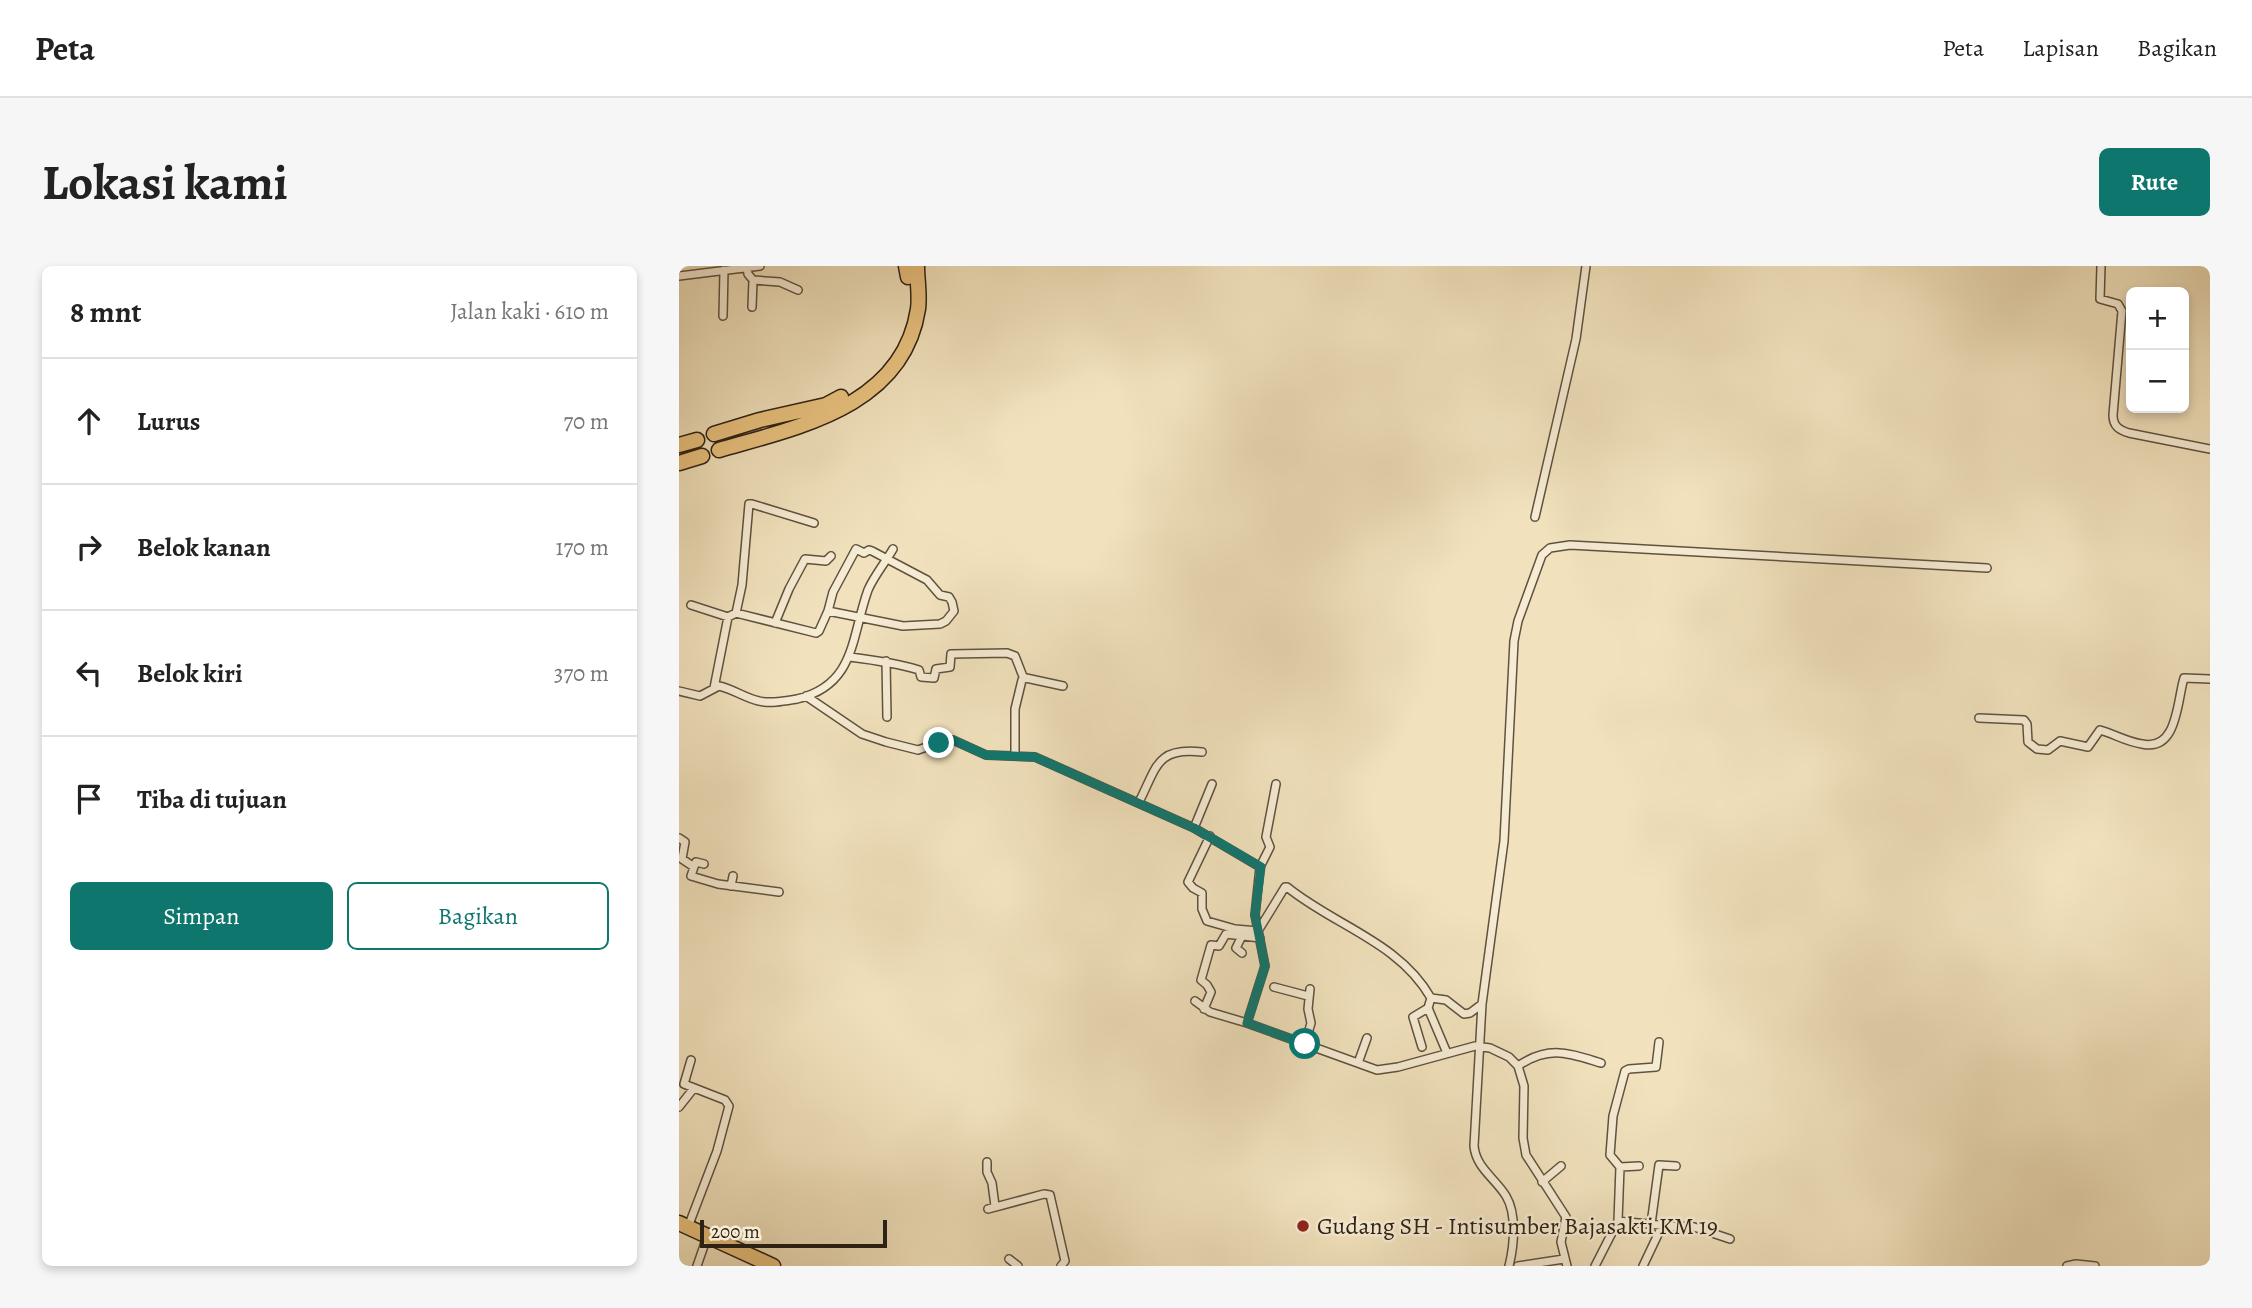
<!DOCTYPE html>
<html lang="id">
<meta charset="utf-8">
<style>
body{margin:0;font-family:Alegreya,serif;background:#f6f6f6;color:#222}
.controls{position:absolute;right:21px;top:21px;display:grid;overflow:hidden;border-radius:10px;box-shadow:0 4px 10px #0003}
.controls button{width:63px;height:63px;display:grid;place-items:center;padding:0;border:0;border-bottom:2px solid #e0e0e0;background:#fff;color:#222;font:35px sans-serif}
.scale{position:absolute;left:21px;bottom:18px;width:187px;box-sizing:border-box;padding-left:7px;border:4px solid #2e2215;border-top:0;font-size:19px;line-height:24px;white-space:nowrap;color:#2e2215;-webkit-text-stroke:5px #f6ecd4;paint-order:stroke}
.stop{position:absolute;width:21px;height:21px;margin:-16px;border:5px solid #0f766e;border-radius:50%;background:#fff}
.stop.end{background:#0f766e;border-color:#fff;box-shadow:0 2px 7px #0008}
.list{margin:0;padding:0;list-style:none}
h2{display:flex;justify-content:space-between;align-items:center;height:91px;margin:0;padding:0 28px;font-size:30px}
h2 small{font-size:23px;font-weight:400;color:#767676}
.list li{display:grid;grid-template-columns:46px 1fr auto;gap:21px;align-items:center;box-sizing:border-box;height:126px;padding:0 28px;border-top:2px solid #e0e0e0}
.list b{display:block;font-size:26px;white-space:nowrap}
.list em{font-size:23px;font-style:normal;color:#767676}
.actions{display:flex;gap:14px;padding:21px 28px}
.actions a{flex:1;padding:16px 0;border:2px solid #0f766e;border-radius:10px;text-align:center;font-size:24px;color:#0f766e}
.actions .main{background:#0f766e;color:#fff}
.icon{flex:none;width:38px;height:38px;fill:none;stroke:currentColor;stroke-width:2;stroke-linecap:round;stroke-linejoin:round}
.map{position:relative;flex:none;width:1531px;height:1000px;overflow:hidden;border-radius:10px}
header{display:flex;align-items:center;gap:42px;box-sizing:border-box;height:98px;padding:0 35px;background:#fff;border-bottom:2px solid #e0e0e0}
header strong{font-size:33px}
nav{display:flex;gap:38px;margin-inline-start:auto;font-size:24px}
.intro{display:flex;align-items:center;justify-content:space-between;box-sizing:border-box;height:168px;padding:0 42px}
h1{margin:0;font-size:49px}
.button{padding:18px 32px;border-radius:10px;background:#0f766e;color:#fff;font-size:24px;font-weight:700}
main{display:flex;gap:42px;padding:0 42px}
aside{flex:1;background:#fff;border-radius:10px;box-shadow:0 4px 10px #0003}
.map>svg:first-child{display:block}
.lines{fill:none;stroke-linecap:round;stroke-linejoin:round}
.street-casing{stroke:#5f523f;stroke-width:10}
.highway-casing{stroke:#2e2215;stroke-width:17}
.street{stroke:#f6ecd4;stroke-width:7}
.highway{stroke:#e8c17e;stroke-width:14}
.route{stroke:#0f766e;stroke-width:9}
.poi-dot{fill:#8f2418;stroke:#f6ecd4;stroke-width:2.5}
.labels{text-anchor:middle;stroke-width:5;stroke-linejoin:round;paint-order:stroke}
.poi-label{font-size:24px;fill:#2e2215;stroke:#f6ecd4;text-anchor:start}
</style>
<header>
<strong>Peta</strong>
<nav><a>Peta</a><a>Lapisan</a><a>Bagikan</a></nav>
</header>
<div class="intro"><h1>Lokasi kami</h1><a class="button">Rute</a></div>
<main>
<aside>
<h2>8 mnt<small>Jalan kaki · 610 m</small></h2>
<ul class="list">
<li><svg class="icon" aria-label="ahead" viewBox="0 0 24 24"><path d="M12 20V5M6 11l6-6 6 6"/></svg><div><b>Lurus</b></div><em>70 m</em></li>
<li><svg class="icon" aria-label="right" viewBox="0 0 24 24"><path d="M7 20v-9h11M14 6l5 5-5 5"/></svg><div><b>Belok kanan</b></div><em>170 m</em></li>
<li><svg class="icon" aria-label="left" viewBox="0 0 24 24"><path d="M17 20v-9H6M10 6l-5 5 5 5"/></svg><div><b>Belok kiri</b></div><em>370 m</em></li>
<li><svg class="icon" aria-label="arrive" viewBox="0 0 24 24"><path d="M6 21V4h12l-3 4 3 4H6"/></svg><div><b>Tiba di tujuan</b></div></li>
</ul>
<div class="actions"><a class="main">Simpan</a><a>Bagikan</a></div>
</aside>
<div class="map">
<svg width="1531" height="1000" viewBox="0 0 1531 1000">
<rect width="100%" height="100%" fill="#f1e2bd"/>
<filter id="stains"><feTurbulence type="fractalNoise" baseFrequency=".00286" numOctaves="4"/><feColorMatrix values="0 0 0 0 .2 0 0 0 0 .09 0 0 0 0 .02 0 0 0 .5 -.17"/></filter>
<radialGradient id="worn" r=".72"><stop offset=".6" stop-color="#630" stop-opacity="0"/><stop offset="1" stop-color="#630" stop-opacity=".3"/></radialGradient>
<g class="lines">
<defs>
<path id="street" d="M68,0l1,8 5,6 27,2 18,8
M1422,0l-1,33 18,5 4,7 -9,104c0,11 6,15 16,18l81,16
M0,10l81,-10
M73,41l1,-27
M44,50l1,-46
M856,251l41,-178 10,-73
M12,339l37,12 8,-4 80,20 3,-2 9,-20 75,15 37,-2 6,-3 8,-10 -2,-9 -3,-5 -9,-2 -13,-15 -55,-29 -3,-1 -5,3 -8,-4 -23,43 -5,19
M57,347l6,-28 7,-81h3l62,19
M96,357l14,-34 16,-30 21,2 5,-5
M171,391c24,3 46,6 69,13l2,7 13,1 2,-9 14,-2 1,-13 56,-1 8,3 9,23
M207,395l1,56
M35,422l14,-71
M0,425l21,5 19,-10c14,3 26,12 40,15 12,3 26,0 38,-2 59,-14 54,-62 71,-109 6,-14 17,-27 25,-41
M127,430l56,38 24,8 32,8 28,-10h7l33,15 49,2 159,71 66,39 -5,48 10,51 -18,57 130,47 21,-3 77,-21 15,2 19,9 9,9 6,20 -1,52 3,17 40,62 -5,25 6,24
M1300,452l45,2 3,4 1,18 9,7 11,1 12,-9 28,6 12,-17c14,4 27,12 42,14 36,8 35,-44 42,-66l26,1
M336,489v-46l7,-29 4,-2 37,8
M460,536c18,-35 17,-55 63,-50
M515,562l18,-44
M531,570l-22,46 5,6 9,5v16l5,12 28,8 23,2 27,-44h2c48,39 112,55 144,111l-3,10 19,45
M0,572l6,4 -3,17 12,8 -3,9 27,8 61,8
M15,601l2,-5 8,2
M581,601l10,-20 -4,-10 10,-53
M52,620l2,-10
M563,670l-6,12 6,5
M595,721l34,9
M752,732l15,2 18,14 6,-1 12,-9
M516,735l15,11 37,11
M525,743l7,-17 -4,-7 -6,-5 10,-35 8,1 7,-12 34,4
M626,778l6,-21 -3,-14 2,-20
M743,781l-9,-30 15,-9
M679,797l9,-25
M839,800c31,-21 50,-13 83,-3
M0,841l15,-19
M308,896v10l5,11 3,23
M941,901l19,-1
M863,916l19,-16
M309,943l56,-15 6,1 15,66 -4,5
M939,955l2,-54 -10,-12 3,-39 12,-45 4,-2 27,-2 3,-25
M972,958l8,-59 17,1
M9,961l29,-76 12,-45 -4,-6 -41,-16 7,-24
M330,993l9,7
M18,1000l10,-29
M830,1000c5,-20 8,-52 -3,-70 -11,-18 -30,-28 -32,-50l8,-142 22,-163 10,-200 4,-20 24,-66 8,-7 20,-3 417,23
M839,1000l46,-7
M916,1000l23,-45 61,6 12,-1 39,13
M964,1000l19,-40
M1388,1000l9,-2 19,2"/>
<path id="highway" d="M227,0l2,11
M35,168l46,-14 66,-15 15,-8
M0,179l18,-5
M40,184c79,-23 184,-43 199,-141 2,-14 -1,-29 -1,-43
M0,197l23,-7
M0,957l94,43"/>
</defs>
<use href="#street" class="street-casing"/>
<use href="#highway" class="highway-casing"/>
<use href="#street" class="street"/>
<use href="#highway" class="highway"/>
</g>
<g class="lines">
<path class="route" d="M260,477l14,-3 33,15 49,2 159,71 67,39 -6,48 10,51 -18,57 58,21"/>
</g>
<circle class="poi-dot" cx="624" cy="960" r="7"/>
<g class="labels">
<g class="poi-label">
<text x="638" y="968">Gudang SH - Intisumber Bajasakti KM 19</text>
</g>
</g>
<rect width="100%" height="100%" filter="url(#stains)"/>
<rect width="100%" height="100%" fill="url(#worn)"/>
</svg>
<div class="controls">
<button>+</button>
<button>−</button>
</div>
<div class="scale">200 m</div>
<div class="stop" style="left:626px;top:778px"></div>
<div class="stop end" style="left:260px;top:477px"></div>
</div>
</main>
